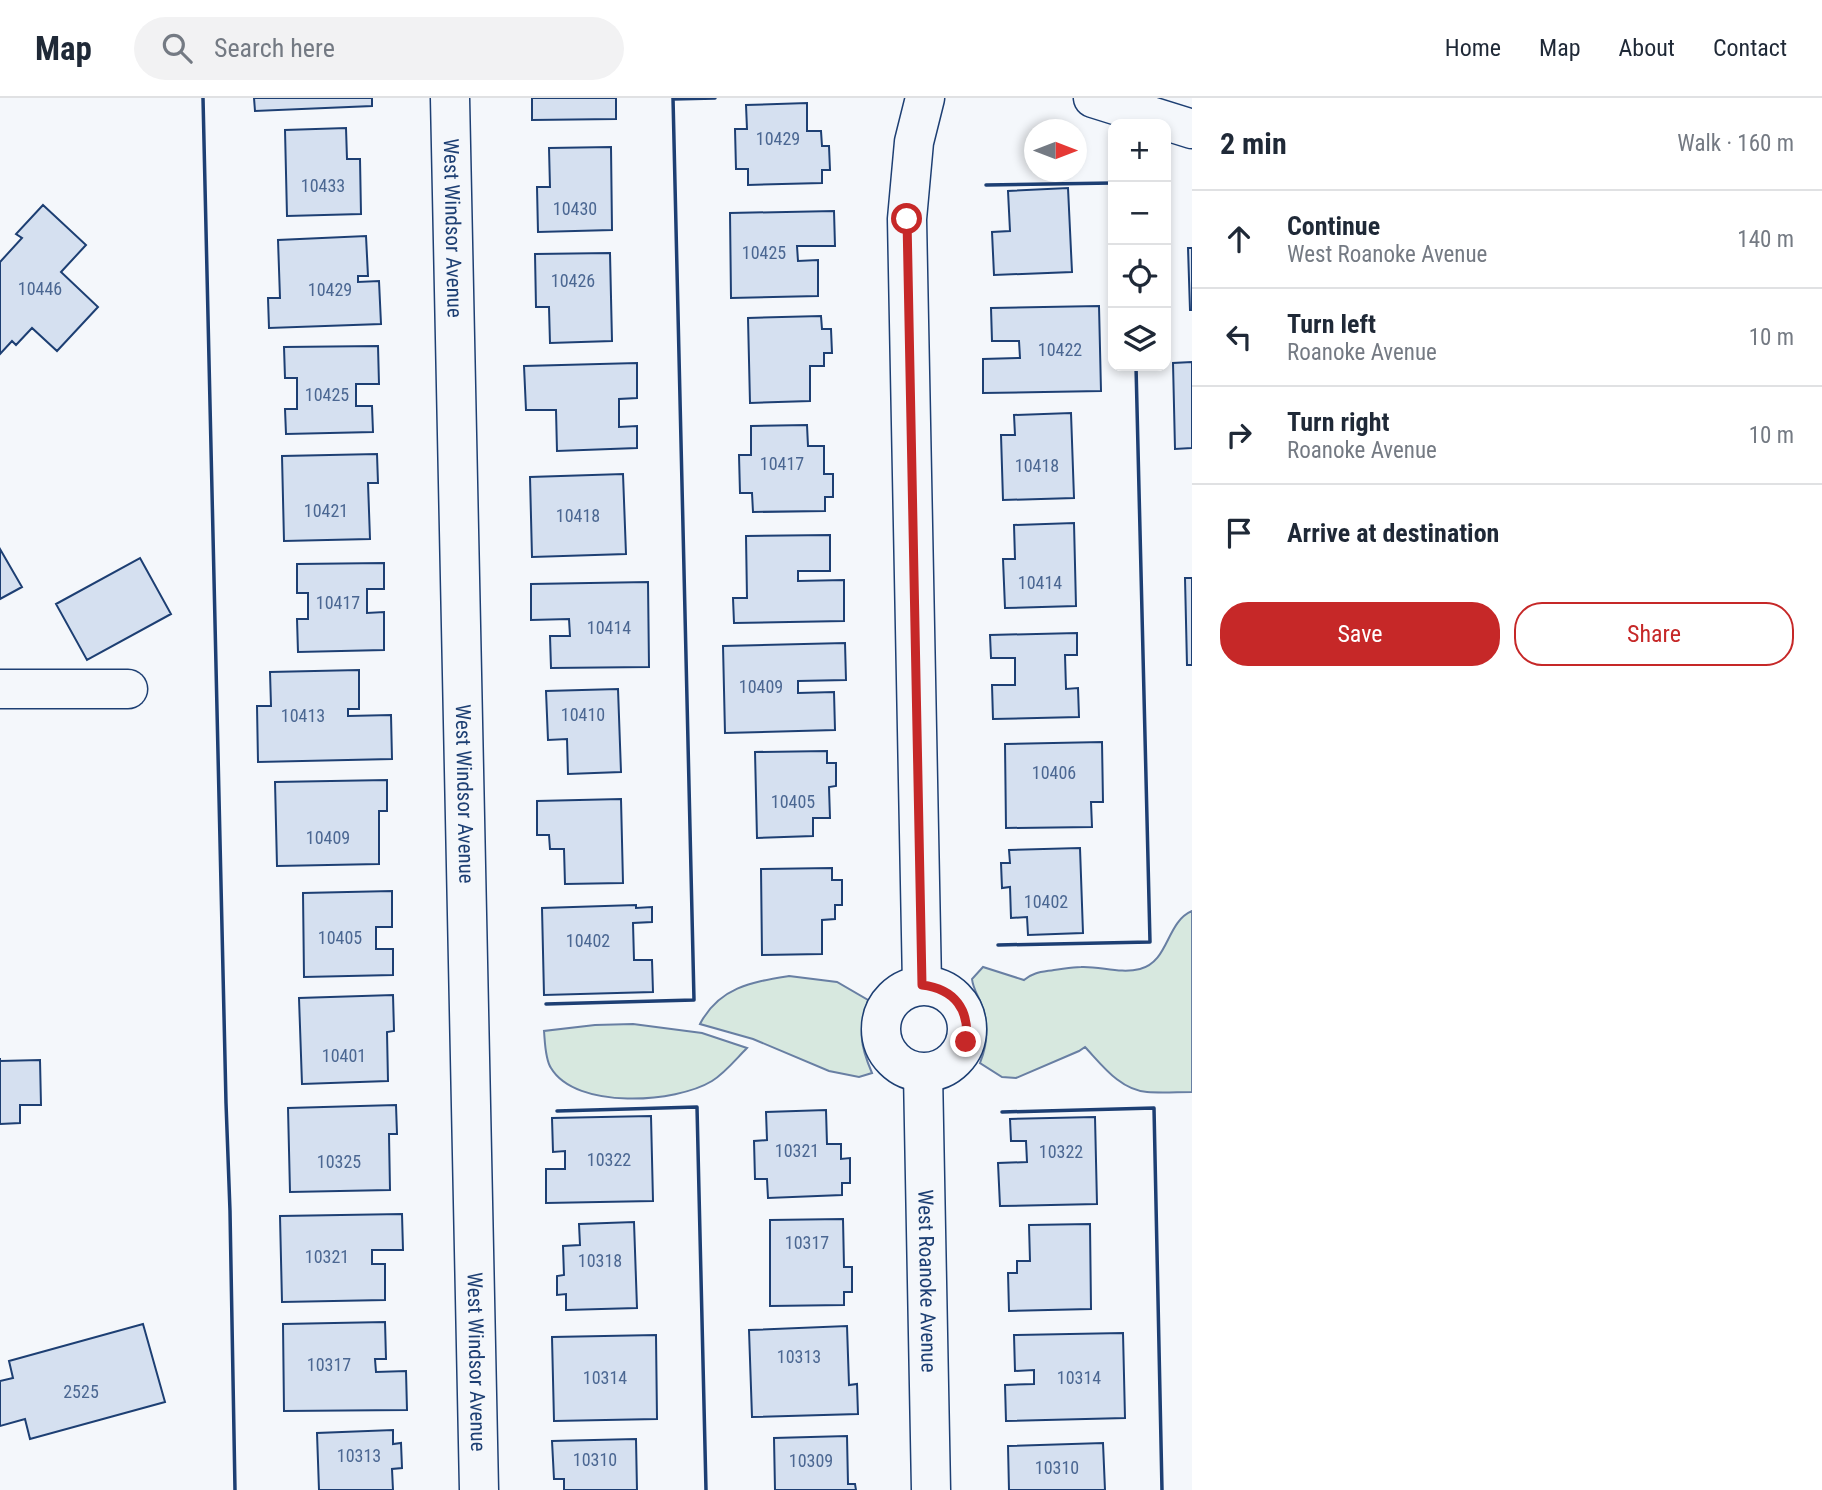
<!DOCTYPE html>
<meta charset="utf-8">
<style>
body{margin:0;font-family:"Roboto Condensed",sans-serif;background:#f2f2f3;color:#1f2937}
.controls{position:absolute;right:21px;top:21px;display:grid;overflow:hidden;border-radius:14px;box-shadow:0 4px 10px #0003}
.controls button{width:63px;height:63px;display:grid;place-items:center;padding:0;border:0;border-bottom:2px solid #e0e1e3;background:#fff;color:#1f2937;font:35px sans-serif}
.compass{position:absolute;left:1024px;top:21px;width:63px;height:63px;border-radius:50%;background:#fff;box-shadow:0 4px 10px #0003;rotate:90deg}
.stop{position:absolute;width:21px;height:21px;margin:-16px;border:5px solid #c62828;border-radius:50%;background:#fff}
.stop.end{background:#c62828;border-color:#fff;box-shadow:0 2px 7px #0008}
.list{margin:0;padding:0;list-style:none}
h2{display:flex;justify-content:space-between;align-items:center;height:91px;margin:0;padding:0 28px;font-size:30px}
h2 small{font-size:23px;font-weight:400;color:#747a83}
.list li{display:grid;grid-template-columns:46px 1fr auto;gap:21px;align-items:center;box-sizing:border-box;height:98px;padding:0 28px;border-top:2px solid #e0e1e3}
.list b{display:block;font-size:26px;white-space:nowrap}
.list p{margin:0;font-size:23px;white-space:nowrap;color:#747a83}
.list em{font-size:23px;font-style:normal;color:#747a83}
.actions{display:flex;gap:14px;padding:21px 28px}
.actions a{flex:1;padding:16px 0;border:2px solid #c62828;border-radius:28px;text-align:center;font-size:24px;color:#c62828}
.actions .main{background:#c62828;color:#fff}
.icon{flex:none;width:38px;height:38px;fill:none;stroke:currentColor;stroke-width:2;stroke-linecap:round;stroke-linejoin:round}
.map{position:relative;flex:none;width:1192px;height:1392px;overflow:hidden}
header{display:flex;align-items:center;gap:42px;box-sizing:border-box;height:98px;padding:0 35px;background:#fff;border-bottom:2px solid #e0e1e3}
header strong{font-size:33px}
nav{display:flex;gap:38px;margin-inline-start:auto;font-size:24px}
.search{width:490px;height:63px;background:#f2f2f3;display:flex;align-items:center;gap:18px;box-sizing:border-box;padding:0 24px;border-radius:38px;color:#747a83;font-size:26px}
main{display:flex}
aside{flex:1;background:#fff}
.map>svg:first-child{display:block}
.green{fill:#d7e8df;stroke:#687fa3;stroke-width:2}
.building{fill:#d5e0f0;stroke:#1d3f73;stroke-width:2}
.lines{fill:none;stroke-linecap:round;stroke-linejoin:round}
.minor-casing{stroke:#1d3f73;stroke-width:41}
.minor{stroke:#f4f7fb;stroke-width:38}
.wall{stroke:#1d3f73;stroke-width:3.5}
.route{stroke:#c62828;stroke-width:9}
.labels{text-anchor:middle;stroke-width:5;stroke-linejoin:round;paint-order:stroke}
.number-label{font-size:18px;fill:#4b6792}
.street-label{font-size:21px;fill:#1d3f73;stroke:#f4f7fb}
</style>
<header>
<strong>Map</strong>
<div class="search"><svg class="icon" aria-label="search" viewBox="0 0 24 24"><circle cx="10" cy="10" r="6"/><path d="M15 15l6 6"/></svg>Search here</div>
<nav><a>Home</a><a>Map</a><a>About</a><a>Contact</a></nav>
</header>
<main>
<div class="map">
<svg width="1192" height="1392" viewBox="0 0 1192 1392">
<rect width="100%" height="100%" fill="#f4f7fb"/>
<path class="green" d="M1192,813v181c-15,0 -30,1 -45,0 -27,-2 -45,-27 -62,-45l-6,4 -63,27 -14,-1 -22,-14c7,-18 9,-39 2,-57 -3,-9 -9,-17 -10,-27l11,-12 41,13c9,-8 18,-8 30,-10 9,-1 18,-3 27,-3 19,-1 39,7 59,2 29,-7 26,-47 52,-58z
M789,878l48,6 31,18c-9,31 -9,43 4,73l-13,4 -30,-6 -76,-32 -53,-15c19,-37 52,-42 89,-48z
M633,926l69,9 45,15c-11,11 -22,25 -35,33 -36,22 -136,29 -161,-13 -6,-9 -6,-26 -7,-37l51,-6z"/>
<path class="building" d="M254,0h118v8l-117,5z
M532,0h84v21l-84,1z
M807,5v28h14l1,15h7l1,24h-8v13l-74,2v-16h-12l-1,-40h12l-1,-24z
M346,30l1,31h13l1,55 -74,2 -2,-86z
M611,49l1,83 -74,2 -1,-45h13l-1,-39z
M1068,90l4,84 -78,3 -2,-43 18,-1 -2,-40z
M43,107l43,40 -25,27 37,35 -41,44 -25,-23 -16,17 -4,-4 -12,13v-92l22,-24 -6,-4z
M834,113l1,35h-38l1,15 20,-1v36l-87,2 -1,-85z
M366,138l2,40h-10v6l21,-1 2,43 -112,4 -1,-30h12l-2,-58z
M1188,150h4v62h-2z
M610,155l2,88 -62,2 -1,-36h-13l-1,-53z
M1099,208l2,85 -118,2v-34l37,-1 -1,-17h-27l-1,-33z
M821,218l1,13h9l1,24h-8v13h-14v35l-60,2 -2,-85z
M378,248l1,38h-23v22h16l1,26 -87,2 -1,-25h12v-31h-12l-1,-31z
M1192,264v86l-17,1 -2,-86z
M637,265v35l-18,1v28l18,-1v22l-80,3 -1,-41h-30l-2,-44z
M1071,315l3,85 -71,2 -2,-65h14l-1,-20z
M807,327l1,21h16v28h9v23h-8v14l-72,1 -1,-19h-12l-1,-38h12v-29z
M377,356l1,29h-10l2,56 -86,2 -2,-85z
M623,376l3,80 -94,3 -2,-80z
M1074,425l2,83 -71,2 -2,-49h12l-1,-34z
M830,437v36h-32v10l46,-1v41l-110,2 -1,-25h14l-1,-62z
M0,451l22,38 -22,12z
M140,460l31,56 -84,46 -31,-56z
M384,465v26h-17v24l17,-1v38l-86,2 -1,-33h11v-26h-11v-29z
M1185,480h7v87h-5z
M648,484l1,85 -98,1 -1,-32h20l-1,-17 -38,1v-36z
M1077,535v22h-12l1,34 12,-1 1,29 -86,2 -1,-34h23v-27h-24l-1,-23z
M845,545l1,37 -48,1v12l36,-1 1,38 -110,3 -2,-87z
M359,572v39h-11v7l43,-1 1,44 -134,3 -1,-56h14l-1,-34z
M618,591l3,83 -53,2 -1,-35 -19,1 -2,-49z
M1102,644l1,60h-12l1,25 -86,1 -1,-84z
M827,653v12h9v23l-7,1 1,31h-17v18l-56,2 -2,-86z
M387,682v31h-8v53l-102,2 -2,-84z
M621,701l2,84 -58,1 -1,-35h-14l-1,-14h-12v-34z
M1080,750l3,85 -55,2 -1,-18 -16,1 -1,-31 -8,1 -1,-25h9l-1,-13z
M832,770v12h10v25h-7v14l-13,1v34l-60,1 -1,-86z
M392,793v36h-16v22h17v26l-89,2 -1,-84z
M636,807v3l16,-1v15l-19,1 1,37h18l1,32 -109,3 -2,-87z
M393,897l1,36 -7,1 1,49 -86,3 -3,-86z
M0,960v3l40,-1 1,45h-21v18l-20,1z
M396,1007l1,29h-8l1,56 -100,2 -2,-84z
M826,1012l1,34h14v15l9,-1v25h-8v12l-74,3 -1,-19h-12l-1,-38 13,-1 -1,-28z
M651,1018l2,85 -107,2v-34h19v-18l-12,1 -1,-34z
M1095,1019l2,87 -97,2 -2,-43 29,-1 -1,-21h-15l-1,-22z
M402,1116l1,36h-31v14h13v36l-103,2 -2,-86z
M843,1121l1,48h8v25h-8v13l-74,1v-86z
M634,1124l3,86 -71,2v-16l-9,1v-19l7,-1 -1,-29 17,-1 -1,-21z
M1090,1126l1,85 -82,2 -1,-38h9v-12h13l-1,-36z
M385,1224l1,37h-11l1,13 30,-1 1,39 -123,1 -1,-87z
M143,1226l22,78 -135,37 -5,-20 -25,7v-45l13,-3 -4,-17z
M847,1228l2,59 8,-1 1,30 -106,3 -3,-87z
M1123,1235l2,85 -119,3 -1,-36 29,-1v-14l-19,1 -1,-36z
M656,1237l1,84 -103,2 -2,-84z
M393,1332v14l8,-1 1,25 -10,1 1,21h-74l-2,-57z
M847,1338l1,48h7l1,6h-81l-1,-52z
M636,1341l1,51h-73v-11h-10l-2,-38z
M1103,1345l2,47h-96l-1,-44z"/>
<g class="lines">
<defs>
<g id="minor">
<path id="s1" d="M450,0l29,1392"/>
<path d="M1093,0l99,31"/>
<path d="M0,591h128"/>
<path d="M922,887l-15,-766 7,-77 11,-44"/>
<circle cx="924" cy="931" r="43"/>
<path id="s2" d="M923,975l8,417"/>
</g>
</defs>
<use href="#minor" class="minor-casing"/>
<use href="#minor" class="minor"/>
<path class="wall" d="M203,0l23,1005 4,108 5,279
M673,1l42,-1
M986,87l127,-2
M998,847l152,-3 -14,-576
M546,906l148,-4 -21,-902
M557,1013l140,-4 9,383
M1002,1014l152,-4 8,382"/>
</g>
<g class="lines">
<path class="route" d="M907,121l15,766c33,4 48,25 44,57"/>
</g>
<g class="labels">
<g class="number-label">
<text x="778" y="47">10429</text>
<text x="323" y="94">10433</text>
<text x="575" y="117">10430</text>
<text x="764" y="161">10425</text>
<text x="573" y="189">10426</text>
<text x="40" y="197">10446</text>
<text x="330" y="198">10429</text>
<text x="1060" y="258">10422</text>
<text x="327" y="303">10425</text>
<text x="782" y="372">10417</text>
<text x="1037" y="374">10418</text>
<text x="326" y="419">10421</text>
<text x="578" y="424">10418</text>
<text x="1040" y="491">10414</text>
<text x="338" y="511">10417</text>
<text x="609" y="536">10414</text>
<text x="761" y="595">10409</text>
<text x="583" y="623">10410</text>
<text x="303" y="624">10413</text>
<text x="1054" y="681">10406</text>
<text x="793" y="710">10405</text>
<text x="328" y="746">10409</text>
<text x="1046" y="810">10402</text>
<text x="340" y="846">10405</text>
<text x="588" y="849">10402</text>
<text x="344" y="964">10401</text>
<text x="797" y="1059">10321</text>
<text x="1061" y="1060">10322</text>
<text x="609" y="1068">10322</text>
<text x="339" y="1070">10325</text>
<text x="807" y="1151">10317</text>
<text x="327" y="1165">10321</text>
<text x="600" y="1169">10318</text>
<text x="799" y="1265">10313</text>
<text x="329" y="1273">10317</text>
<text x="605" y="1286">10314</text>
<text x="1079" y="1286">10314</text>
<text x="81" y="1300">2525</text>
<text x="359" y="1364">10313</text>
<text x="595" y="1368">10310</text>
<text x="811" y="1369">10309</text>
<text x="1057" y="1376">10310</text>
</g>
<g class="street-label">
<text dy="7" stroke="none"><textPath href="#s1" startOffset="130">West Windsor Avenue</textPath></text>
<text dy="7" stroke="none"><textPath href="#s1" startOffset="696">West Windsor Avenue</textPath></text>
<text dy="7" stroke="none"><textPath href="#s2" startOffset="208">West Roanoke Avenue</textPath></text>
<text dy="7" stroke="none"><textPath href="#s1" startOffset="1264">West Windsor Avenue</textPath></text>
</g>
</g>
</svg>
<div class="controls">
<button>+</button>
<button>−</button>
<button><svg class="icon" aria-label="locate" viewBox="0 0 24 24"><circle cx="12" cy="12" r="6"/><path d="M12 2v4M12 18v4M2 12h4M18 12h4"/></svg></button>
<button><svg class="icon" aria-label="layers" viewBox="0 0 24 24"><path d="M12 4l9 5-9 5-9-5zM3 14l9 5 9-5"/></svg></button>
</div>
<svg class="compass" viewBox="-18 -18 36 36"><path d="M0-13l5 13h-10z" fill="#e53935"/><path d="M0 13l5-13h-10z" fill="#747a83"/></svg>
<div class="stop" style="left:907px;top:121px"></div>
<div class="stop end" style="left:966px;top:944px"></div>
</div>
<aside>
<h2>2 min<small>Walk · 160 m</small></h2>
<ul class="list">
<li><svg class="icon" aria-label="ahead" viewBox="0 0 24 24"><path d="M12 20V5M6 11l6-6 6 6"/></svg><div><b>Continue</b><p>West Roanoke Avenue</p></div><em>140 m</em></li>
<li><svg class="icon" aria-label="left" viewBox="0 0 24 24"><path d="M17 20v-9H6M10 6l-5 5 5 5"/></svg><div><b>Turn left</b><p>Roanoke Avenue</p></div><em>10 m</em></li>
<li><svg class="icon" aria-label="right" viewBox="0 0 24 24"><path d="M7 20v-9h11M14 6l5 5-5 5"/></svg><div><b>Turn right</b><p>Roanoke Avenue</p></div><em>10 m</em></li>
<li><svg class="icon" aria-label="arrive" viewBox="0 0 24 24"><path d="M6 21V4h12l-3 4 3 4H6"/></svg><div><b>Arrive at destination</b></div></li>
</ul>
<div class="actions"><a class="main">Save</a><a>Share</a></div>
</aside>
</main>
